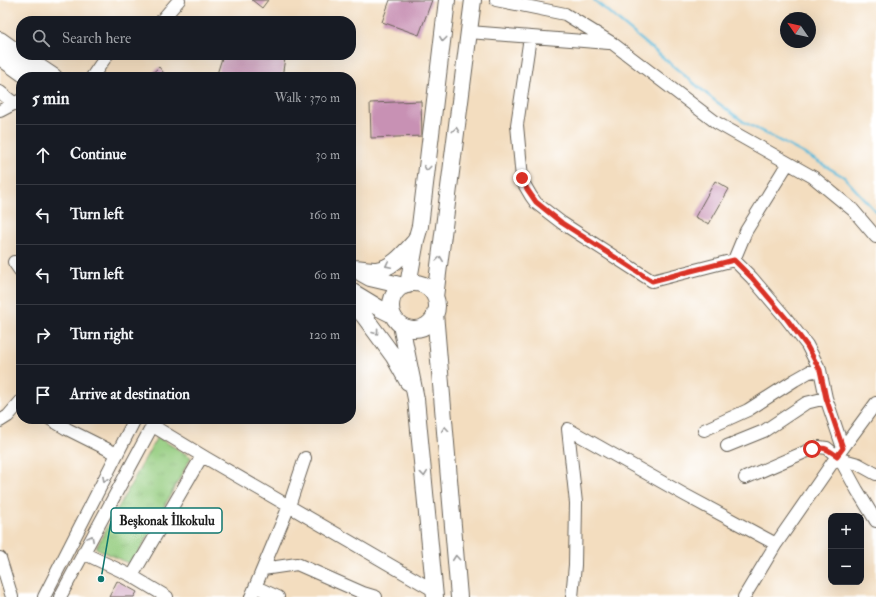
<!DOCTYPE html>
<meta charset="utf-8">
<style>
body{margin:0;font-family:"IM FELL Double Pica",serif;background:#242831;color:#f1f3f6}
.controls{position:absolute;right:12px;bottom:12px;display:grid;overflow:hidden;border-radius:8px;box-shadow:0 4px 16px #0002}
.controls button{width:36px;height:36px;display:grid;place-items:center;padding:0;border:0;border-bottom:1px solid #363941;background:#171b24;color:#f1f3f6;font:20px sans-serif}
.compass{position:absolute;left:780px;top:12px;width:36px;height:36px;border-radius:50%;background:#171b24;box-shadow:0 4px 16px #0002;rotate:304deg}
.stop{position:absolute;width:12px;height:12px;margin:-9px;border:3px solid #d93025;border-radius:50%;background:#fff}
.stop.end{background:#d93025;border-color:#fff;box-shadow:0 1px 4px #0008}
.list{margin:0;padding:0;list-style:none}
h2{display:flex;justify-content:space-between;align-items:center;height:52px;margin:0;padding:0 16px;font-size:17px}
h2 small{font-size:13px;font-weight:400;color:#9ea1a6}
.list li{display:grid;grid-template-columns:26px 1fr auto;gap:12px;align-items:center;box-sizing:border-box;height:60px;padding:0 16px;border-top:1px solid #363941}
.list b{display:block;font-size:15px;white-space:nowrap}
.list em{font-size:13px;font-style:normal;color:#9ea1a6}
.icon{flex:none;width:22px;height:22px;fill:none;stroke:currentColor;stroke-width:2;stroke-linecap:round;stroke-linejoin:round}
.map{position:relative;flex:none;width:876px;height:597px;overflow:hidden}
.search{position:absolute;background:#171b24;box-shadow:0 4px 16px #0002;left:16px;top:16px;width:340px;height:44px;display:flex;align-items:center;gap:10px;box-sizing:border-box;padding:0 14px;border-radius:16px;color:#9ea1a6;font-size:15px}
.panel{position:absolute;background:#171b24;box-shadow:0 4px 16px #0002;left:16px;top:72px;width:340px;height:352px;border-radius:16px}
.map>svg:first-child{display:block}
.park{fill:url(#park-tufts);stroke:#58744e}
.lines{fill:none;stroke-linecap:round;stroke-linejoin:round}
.stream{stroke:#5cbada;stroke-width:2.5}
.building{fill:#c891b4}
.minor-casing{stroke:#676055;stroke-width:14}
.major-casing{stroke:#676055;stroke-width:18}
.minor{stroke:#fff;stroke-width:12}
.major{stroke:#fff;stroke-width:16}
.oneway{stroke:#999}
.route{stroke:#d93025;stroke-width:5}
.leader{fill:none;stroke:#0f766e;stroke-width:1.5}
.callout-dot{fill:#0f766e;stroke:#fff;stroke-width:1.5}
.callout{fill:#fff;stroke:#0f766e;stroke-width:1.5}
.callout-label{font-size:13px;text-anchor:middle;font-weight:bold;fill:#1c1c1c}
</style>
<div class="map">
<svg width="876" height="597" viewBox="0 0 876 597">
<defs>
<pattern id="park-tufts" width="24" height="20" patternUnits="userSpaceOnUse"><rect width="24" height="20" fill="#94cc7f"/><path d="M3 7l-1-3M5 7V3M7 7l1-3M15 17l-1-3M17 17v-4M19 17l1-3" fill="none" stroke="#7faf6d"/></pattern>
</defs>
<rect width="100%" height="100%" fill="#fff"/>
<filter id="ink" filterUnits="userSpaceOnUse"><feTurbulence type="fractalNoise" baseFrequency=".025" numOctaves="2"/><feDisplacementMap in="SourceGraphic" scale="8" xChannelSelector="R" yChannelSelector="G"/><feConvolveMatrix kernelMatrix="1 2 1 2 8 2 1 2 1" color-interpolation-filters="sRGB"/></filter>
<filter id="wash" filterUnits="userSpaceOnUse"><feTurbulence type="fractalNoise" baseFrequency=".012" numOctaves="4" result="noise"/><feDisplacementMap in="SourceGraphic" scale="16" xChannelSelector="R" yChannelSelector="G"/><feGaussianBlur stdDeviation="0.9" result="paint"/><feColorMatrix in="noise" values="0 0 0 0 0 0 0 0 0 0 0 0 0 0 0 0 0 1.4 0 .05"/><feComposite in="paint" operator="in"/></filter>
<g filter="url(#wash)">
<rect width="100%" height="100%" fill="#f3ddbf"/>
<path class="park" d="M157,437l34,20 -59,108 -36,-17z"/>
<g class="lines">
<path class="stream" d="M594,0l120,100 30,22 68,36 32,19 32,35"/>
</g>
<g id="blocks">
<path class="building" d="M252,0h16l-6,8z
M390,0h42l-13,35 -37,-13z
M223,55h49l13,3 -3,19h-66z
M159,67l8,10h-19z
M421,101l1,35 -51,2 -1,-35z
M715,181l14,8 -20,35 -14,-7z
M117,581l20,11 -3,5h-25z"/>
</g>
</g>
<g filter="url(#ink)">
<use href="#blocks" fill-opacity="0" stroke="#676055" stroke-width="1"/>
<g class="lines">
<defs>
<path id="minor" d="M496,0l69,14 47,29 105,80 96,54 40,33 23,27
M161,21l18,-21
M469,32l140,11
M530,37l-13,88 5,53 2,6 7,12 5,7 26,20 90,58 82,-21
M92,77l15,-22
M0,92l15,12
M0,111l21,-11
M788,163l-42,68 -12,29 18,18 34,40 21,27 13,25 6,28 17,50
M14,262l7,10
M50,419l17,10 50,25
M0,421l8,-5 13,-15
M153,426l53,32 229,133
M568,429l117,66 91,49
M568,429l8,74 -1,62 -3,32
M704,430l44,-20 47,-30 14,-8 11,-2
M727,446l37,-15 42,-28 20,-5
M840,459l18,5 18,10
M745,478l67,-29 7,-2 8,1 13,11 17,31 19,31
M83,553l49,23 35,21
M0,558l12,39
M263,569l34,-5 66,29 13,4
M132,576l70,-120
M256,587l22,10
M44,597l91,-178
M60,597l96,-178
M251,597l38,-91 16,-48
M744,597l32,-53 61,-88 39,-53"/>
<path id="major" d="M0,40l21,15
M21,55l33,22
M0,57l28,20
M351,268c8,0 17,2 25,2 16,-1 30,-19 40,-30
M361,273l9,5 34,8
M391 306a23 23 0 1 1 46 0a23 23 0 1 1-46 0Z
M408,285l8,-45 4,-14 27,-226
M351,291l28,17 14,7
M435,297l38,-297
M351,302l13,14 30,41 14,25
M435,313l24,284
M401,325l15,74 19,198"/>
</defs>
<use href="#minor" class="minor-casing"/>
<use href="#major" class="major-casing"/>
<use href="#minor" class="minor"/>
<use href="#major" class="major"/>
</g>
<defs><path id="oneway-chevron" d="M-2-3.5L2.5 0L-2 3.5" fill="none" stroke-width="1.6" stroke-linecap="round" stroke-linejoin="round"/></defs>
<g class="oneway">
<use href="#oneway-chevron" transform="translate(443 39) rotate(97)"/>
<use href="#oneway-chevron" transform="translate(456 130) rotate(-83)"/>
<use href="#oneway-chevron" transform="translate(427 168) rotate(97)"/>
<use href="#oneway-chevron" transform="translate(440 259) rotate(-83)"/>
<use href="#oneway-chevron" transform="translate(388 265) rotate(153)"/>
<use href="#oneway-chevron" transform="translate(376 332) rotate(53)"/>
<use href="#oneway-chevron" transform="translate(445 429) rotate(-95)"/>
<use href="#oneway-chevron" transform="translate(424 474) rotate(84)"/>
<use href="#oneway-chevron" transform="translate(105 479) rotate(117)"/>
<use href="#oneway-chevron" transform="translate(91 538) rotate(-62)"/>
<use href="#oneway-chevron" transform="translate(456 558) rotate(-95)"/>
</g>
</g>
<g class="lines" filter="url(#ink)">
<path class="route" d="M522,178l5,11 9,13 26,21 90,58 82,-21 18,18 34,40 21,28 13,24 6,28 17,50 -6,8c-10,-7 -13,-10 -25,-7"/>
</g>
<path class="leader" d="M101 579L111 521"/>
<circle class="callout-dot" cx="101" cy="579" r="4"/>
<rect class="callout" x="111" y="508" width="111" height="25" rx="4"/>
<g class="callout-label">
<text x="167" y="525">Beşkonak İlkokulu</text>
</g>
</svg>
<div class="controls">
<button>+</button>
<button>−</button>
</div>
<svg class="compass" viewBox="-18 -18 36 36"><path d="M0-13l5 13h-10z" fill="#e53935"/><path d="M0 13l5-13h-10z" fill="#9ea1a6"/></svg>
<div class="stop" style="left:812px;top:449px"></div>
<div class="stop end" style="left:522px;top:178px"></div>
<div class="search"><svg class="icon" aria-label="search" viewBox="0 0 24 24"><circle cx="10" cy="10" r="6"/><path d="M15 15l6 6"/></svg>Search here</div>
<section class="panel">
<h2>5 min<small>Walk · 370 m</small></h2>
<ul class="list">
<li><svg class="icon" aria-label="ahead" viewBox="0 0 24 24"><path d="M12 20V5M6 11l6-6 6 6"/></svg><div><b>Continue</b></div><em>30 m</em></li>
<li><svg class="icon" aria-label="left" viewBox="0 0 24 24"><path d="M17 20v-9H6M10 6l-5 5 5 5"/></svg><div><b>Turn left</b></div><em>160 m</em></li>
<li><svg class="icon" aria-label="left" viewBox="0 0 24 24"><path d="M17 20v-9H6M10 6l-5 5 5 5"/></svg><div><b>Turn left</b></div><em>60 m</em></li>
<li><svg class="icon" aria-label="right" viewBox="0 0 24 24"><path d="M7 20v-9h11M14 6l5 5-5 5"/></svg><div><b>Turn right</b></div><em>120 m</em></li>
<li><svg class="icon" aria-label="arrive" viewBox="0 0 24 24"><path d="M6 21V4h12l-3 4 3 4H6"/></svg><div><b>Arrive at destination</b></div></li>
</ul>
</section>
</div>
